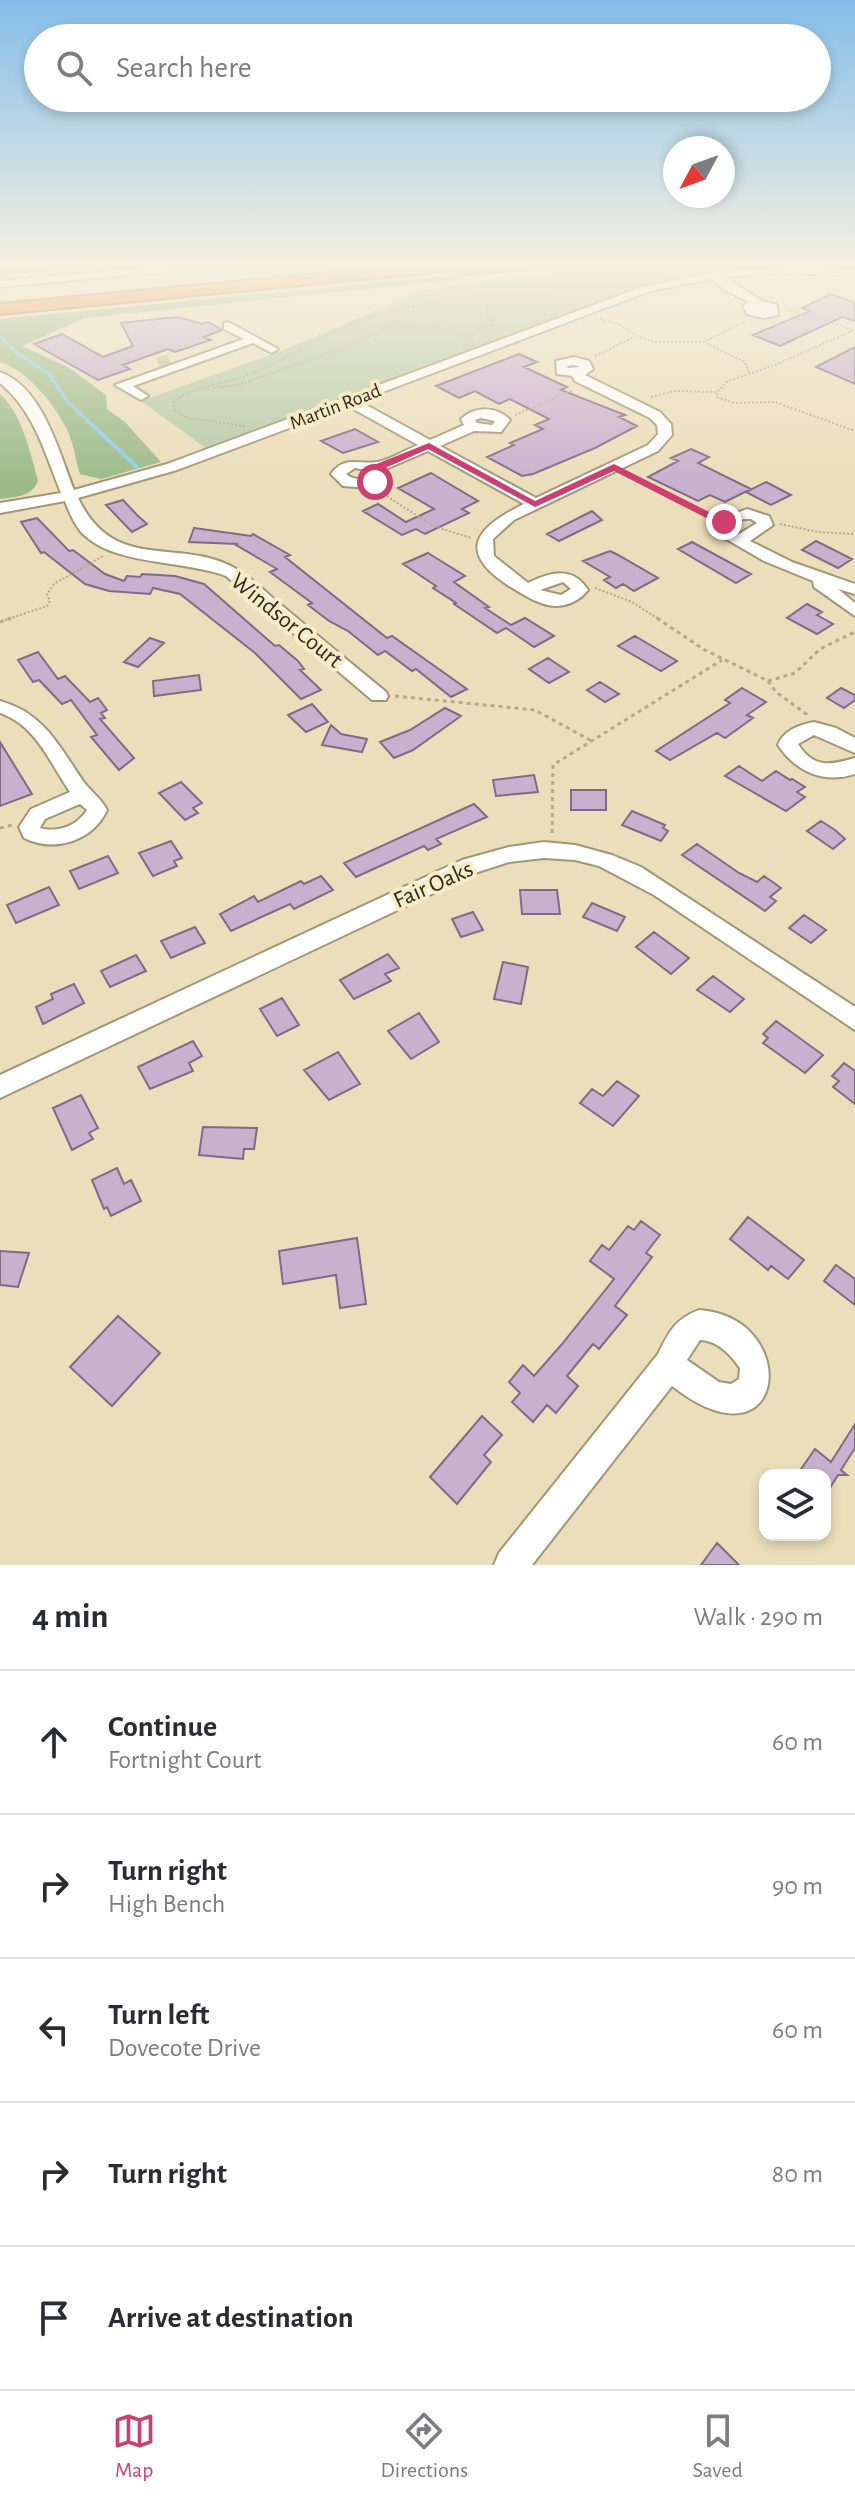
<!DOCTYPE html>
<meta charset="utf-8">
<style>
body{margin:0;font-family:"Alegreya Sans",sans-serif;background:#f2f2f3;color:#2b2b33}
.controls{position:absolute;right:24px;bottom:24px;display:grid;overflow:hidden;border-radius:16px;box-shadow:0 4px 12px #0003}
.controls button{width:72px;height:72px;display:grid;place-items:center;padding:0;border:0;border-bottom:2px solid #e1e1e2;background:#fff;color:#2b2b33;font:40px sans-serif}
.compass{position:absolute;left:663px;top:136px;width:72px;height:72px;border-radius:50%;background:#fff;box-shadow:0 4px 12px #0003;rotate:229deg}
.stop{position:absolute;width:24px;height:24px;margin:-18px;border:6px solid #cc3f6f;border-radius:50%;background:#fff}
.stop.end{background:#cc3f6f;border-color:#fff;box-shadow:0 2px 8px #0008}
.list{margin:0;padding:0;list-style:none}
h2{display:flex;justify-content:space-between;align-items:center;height:104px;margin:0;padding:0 32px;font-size:34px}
h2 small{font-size:26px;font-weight:400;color:#7c7c81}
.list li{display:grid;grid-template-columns:52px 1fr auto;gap:24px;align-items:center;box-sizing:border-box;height:144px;padding:0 32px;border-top:2px solid #e1e1e2}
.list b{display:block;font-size:30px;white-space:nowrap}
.list p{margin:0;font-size:26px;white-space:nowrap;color:#7c7c81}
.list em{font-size:26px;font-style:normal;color:#7c7c81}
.icon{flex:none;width:44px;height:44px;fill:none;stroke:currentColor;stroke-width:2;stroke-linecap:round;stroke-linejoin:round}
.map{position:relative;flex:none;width:855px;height:1565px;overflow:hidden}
.search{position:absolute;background:#fff;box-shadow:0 4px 12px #0003;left:24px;right:24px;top:24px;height:88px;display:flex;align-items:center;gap:20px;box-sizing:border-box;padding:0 28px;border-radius:44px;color:#7c7c81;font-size:30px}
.sheet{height:824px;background:#fff}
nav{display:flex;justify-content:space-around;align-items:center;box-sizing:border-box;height:112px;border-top:2px solid #e1e1e2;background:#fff;font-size:22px;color:#7c7c81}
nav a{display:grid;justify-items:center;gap:4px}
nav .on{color:#cc3f6f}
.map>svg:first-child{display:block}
.green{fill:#b6cba8}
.forest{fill:#9cba89}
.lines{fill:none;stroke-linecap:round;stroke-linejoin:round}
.stream-far1{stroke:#8fcdec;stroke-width:3}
.stream{stroke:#8fcdec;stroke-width:4}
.building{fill:#c8b1cf;stroke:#7f6b86;stroke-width:2}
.minor-tunnel{stroke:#c6ba9c;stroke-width:12;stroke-dasharray:12 6;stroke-linecap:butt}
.minor-casing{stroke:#a29675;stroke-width:4}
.highway-casing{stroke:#a86b32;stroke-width:4}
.path-far1{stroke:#b3a88c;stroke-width:2;stroke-dasharray:2 2;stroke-linecap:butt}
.path{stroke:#b3a88c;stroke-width:3;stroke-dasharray:4 4;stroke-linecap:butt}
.minor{fill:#fff;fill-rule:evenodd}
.highway{fill:#e88e3c;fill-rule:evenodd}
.route{fill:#cc3f6f}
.labels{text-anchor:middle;stroke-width:8;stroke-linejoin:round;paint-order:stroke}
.far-street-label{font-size:20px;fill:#302b1e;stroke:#f8ebc8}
.street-label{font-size:24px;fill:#302b1e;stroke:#f8ebc8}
</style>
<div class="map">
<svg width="855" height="1565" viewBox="0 0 855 1565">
<rect width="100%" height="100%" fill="#ebdebb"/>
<path class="green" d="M585,269l108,4 -69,20 -417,156 -66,-48 135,-48 146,-62 78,-13z"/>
<path class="forest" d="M0,263h86l-5,6 -81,6z
M449,276l13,3 -377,39 -63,28 46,21 38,28 1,14 18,13 36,40 -60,17 -21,-5c-5,-16 -7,-36 -16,-50 -13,-24 -37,-53 -64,-62v-43z
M0,394c22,20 31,60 38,87 -6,16 -23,16 -38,18z"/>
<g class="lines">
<path class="stream-far1" d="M0,276l32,-13
M0,337l18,17 31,20 19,28 21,20"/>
<path class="stream" d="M87,420l50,47"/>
</g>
<path class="building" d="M831,294l24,9v18l-13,-4 -62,29 -27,-11 57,-24 -8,-3z
M177,317l25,7 6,-2 14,8 -18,7 7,3 -36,12 -7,-3 -45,16 7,4 -32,11 -64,-36 28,-10 41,23 30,-11 -12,-23z
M855,347v37l-39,-17z
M519,354l18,8 -13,5 43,20 -6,3 64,25 -6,2 18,9 -42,22 -62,26 -11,2 -35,-19 27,-12 -4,-2 33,-14 -8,-4 14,-6 -39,-20 -11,5 -24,-13 -16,7 -23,-12z
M355,429l23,13 -35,11 -22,-12z
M691,449l18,8 -11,6 53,26 -26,13 -15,-7 -12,6 -50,-24 30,-16 -7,-3z
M431,473l47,28 -16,8 7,4 -44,21 -9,-5 -14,6 -39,-24 15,-7 28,18 28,-13 -36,-21z
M766,482l25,13 -20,10 -25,-13z
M123,500l14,15 10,9 -15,8 -26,-27z
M592,511l10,9 -43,21 -12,-7z
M37,518l32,33 4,-1 32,24 19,7 3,-5 13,1 2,-3 33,2 29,8 71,62 4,-1 19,16 6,8 -4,1 21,20 -20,9 -46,-46 -75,-59 -27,-6 -3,6 -41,-3 -24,-7 -41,-32 -3,1 -20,-31z
M194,528l57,8 2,-2 37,21 -5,2 102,81 5,-2 75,53 -16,8 -35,-28 -4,2 -27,-20 -7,4 -30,-24 -19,-10 -21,-16 4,-2 -42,-31 7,-3 -41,-24 2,-1 -49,-2z
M816,541l36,18 -14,9 -36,-18z
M692,542l59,32 -15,9 -58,-34z
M610,551l8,4 40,23 -24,13 -11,-7 -7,4 -12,-8 6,-3 -27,-16z
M428,553l37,23 -11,6 35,25 -4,1 26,17 14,-7 29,18 -20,11 -28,-19 -9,5 -43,-29 2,-1 -23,-15 3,-2 -33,-22z
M807,604l15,8 -5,3 16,9 -16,10 -30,-16z
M635,636l42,25 -16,10 -43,-25z
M150,638l14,5 -26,24 -14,-5z
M38,652l20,27 7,-3 25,26 8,-4 9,12 -6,3 4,5 -5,1 34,39 -15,12 -28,-33 6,-2 -26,-35 -9,4 -23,-24 -6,2 -15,-22z
M548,658l21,14 -20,11 -20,-14z
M199,675l2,15 -47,6 -1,-15z
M600,682l19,12 -14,8 -18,-12z
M742,688l24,14 -19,13 6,3 -28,20 -8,-5 -47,27 -14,-9 74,-48 -5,-3z
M841,688l14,7v5l-11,8 -17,-10z
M312,704l16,18 -22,10 -18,-17z
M445,708l16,8 -48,34 -19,8 -14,-16 30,-12z
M331,725l10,9 26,5 -5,13 -40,-7z
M0,742l32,52 -32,12z
M739,766l23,15 14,-10 14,9 2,-1 13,8 -8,5 8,5 -19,14 -61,-35z
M534,775l4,17 -42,4 -3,-16z
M181,782l21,21 -9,5 5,5 -13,7 -26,-27z
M571,790h35v20h-35z
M474,804l13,13 -51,22 5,5 -13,6 -4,-4 -68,31 -12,-14z
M632,811l33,14 -2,3 5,3 -7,10 -39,-16z
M821,821l14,9 10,9 -12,10 -26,-18z
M171,841l11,17 -8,3 3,5 -24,10 -14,-23z
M697,844l42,29 18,9 7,-6 17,12 -11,9 6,4 -11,10 -83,-56z
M108,856l10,17 -39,16 -9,-18z
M321,876l12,14 -39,19 -4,-5 -59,27 -11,-17 34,-18 4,6 43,-21 3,3z
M49,887l10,18 -43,18 -9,-18z
M520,890h37l3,24h-38z
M592,903l33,14 -8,14 -34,-14z
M473,912l10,18 -22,7 -9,-18z
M804,915l22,15 -15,13 -22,-15z
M195,927l10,16 -34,15 -10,-17z
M654,932l35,26 -18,16 -35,-27z
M388,954l11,14 -14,6 6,7 -37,18 -14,-19z
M136,955l10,16 -36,16 -9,-16z
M503,962l25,5 -7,37 -27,-5z
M713,976l31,23 -14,13 -33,-22z
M74,984l10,19 -41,21 -7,-17 17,-8 -2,-5z
M282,998l17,27 -22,11 -17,-27z
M419,1013l20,29 -28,17 -23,-28z
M776,1021l47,34 -18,18 -42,-30 5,-5 -5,-4z
M193,1041l9,15 -13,7 4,8 -43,18 -12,-22z
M338,1052l22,32 -31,16 -25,-30z
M844,1063l11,8v33l-22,-17 6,-6 -7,-5z
M617,1081l22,15 -26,30 -33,-23 12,-14 11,7z
M81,1095l17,33 -9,5 4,6 -21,11 -19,-42z
M203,1127l54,1 -3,21h-10l-1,10 -44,-4z
M117,1168l7,16 7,-4 10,21 -30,15 -4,-9 -3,2 -12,-29z
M748,1217l56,43 -16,19 -17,-13 -3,4 -38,-31z
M641,1221l19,14 -14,18 6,4 -37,49 12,9 -28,34 -6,-5 -26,32 11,10 -22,27 -9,-8 -14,17 -21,-20 8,-9 -11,-11 14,-17 11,11 28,-32 52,-65 -24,-18 12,-16 7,5 19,-24 6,4z
M357,1238l9,66 -26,4 -4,-33 -53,9 -4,-33z
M0,1251l29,2 -11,34 -18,-2z
M836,1265l19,14v26l-31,-24z
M118,1316l42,37 -48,53 -42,-39z
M482,1416l20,19 -18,20 7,7 -34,42 -27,-27z
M855,1424v24l-14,22 6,5h-9l-13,21v-21h-28l18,-26 16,13z
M717,1543l22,22h-38z"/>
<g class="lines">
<path class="minor-tunnel" d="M158,364l12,-4"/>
<defs>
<path id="minor" d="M191,263h40l-5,3 -226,21v-6z
M802,266l53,3v6l-79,-2 -52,4 38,24 15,4 1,10 -15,3 -16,-4 -4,-8 6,-4 -24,-12 -13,-11 -62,12 -291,110 71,39 34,-15 -3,-6c14,-13 36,-13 49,1l-9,12 -27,-1 -34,15 96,52 112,-53 10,-11 -1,-9 -7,-7 -75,-37 -3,-5 -15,-2 -1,-13 18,-4 15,4 4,8 -8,6 75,37 11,12 1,11 -14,16 -144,69 -21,19 1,17 34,27c23,-11 45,-17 60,7 -8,10 -20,16 -33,16 -17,-1 -32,-12 -46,-20 -54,-35 -32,-59 15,-82l-96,-53 -42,18v10l-18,9 -25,-2 -12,-12c14,-19 26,-9 46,-12 13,-2 28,-12 41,-17l-70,-39 -171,64 -99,28c37,78 103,37 160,72 17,10 32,27 48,39 33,28 66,55 100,83l2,4 -2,4h-14l-146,-124c-41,-16 -111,-10 -143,-42 -8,-8 -14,-22 -18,-33l-65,12v-10l61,-10c-16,-40 -27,-82 -61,-110v-11c43,16 59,80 74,118l93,-26 475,-177 72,-15zM574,365l6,2 -12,1 -1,-2zM481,418l14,3 -3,4 -15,-2 -2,-3zM355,468l17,3 1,3c-10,6 -18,7 -27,0zM563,582l8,7 -10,6 -21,-5z
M228,322l50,27 -6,4 -19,-10 -120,43 15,10 -7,4 -26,-15 129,-46 -20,-10v-6z
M747,509l22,7 4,9 -23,16 42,21 63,22v10l-17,-5 17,14v13l-41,-29 -1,-6 -49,-20 -48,-28 1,-12zM743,519h8l6,4 -18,11 -9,-6z
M0,701c44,12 59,45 83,80 8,11 18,17 24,29 -14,31 -53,43 -83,28l-5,-11 12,-18 39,-17c-20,-29 -34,-67 -70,-79zM80,804l7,6c-10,16 -29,23 -47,18l5,-9z
M814,722l22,6 19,10v15l-41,-18 -16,9c16,25 33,21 57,14v16c-31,10 -59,-2 -77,-29 6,-15 21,-20 36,-23z
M544,842l31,3 37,10 29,12 214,140v23l-201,-135 -55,-29 -24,-6 -31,-2 -35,4 -31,10 -478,226v-23l462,-215 47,-13z
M699,1310c104,7 89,166 -27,76l-140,179h-38l5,-12 159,-199c11,-22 17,-35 41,-44zM700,1340c18,1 30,14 40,28l-1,11 -8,5 -12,-2 -32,-22z"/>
<path id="highway" d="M434,263h116l-8,5 -79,6 -7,-4 -456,44v-10z"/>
</defs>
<use href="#minor" class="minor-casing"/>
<use href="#highway" class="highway-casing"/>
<path class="path-far1" d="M786,309c14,5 58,15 66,22l-77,34 -47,16 -11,11v5l17,6 41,-1 80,29
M600,319l19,5 18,12 18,6h48l42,20 4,11
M474,342l-10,-8 30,-10 -7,-11v-10
M703,342l42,-20
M595,356l39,-19
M213,388l25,-3 125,-44 30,-17 35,5 8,-3 28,10
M651,397l24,-6 42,1
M515,415l59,-25
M245,426l-58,-8 -12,-8 -2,-8c22,-17 50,-17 74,-27 44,-18 84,-45 129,-60 33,-11 136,-27 170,-21 9,2 14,7 18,15
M627,474l86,44
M380,492l55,35 37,11
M780,524l38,8 37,2
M595,588l37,14 28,18
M5,620l42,-14 3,-5 -3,-7 7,-10 49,-28"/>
<path class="path" d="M657,618l46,31 65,32 27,-8 25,-24 35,-17
M0,622l11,-4
M768,681l8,11 33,24
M395,696l140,14 55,30
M0,828l13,-3
M552,833l1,-68 169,-105"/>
<use href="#minor" class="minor"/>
<use href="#highway" class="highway"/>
</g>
<linearGradient id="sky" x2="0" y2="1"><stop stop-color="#84beea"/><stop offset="0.55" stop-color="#f6f0e0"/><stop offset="1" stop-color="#f6f0e0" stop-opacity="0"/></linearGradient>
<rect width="855" height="482" fill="url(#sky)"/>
<path class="route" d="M429,443l106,58 79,-37 115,58 -9,3 -106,-54 -79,36 -107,-58 -45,20 3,7 -8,8 -8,-2 6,-7 -2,-10z"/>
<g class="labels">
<g class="far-street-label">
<text transform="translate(335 406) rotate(-21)" y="7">Martin Road</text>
</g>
<g class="street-label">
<text transform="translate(287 620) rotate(39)" y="8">Windsor Court</text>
<text transform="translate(433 884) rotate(-24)" y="8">Fair Oaks</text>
</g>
</g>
</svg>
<div class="controls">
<button><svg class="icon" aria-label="layers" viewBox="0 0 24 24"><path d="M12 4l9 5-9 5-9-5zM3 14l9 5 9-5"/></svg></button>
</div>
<svg class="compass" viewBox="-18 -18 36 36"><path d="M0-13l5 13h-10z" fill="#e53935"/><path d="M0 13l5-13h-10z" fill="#7c7c81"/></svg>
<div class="stop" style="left:375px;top:482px"></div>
<div class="stop end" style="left:724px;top:522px"></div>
<div class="search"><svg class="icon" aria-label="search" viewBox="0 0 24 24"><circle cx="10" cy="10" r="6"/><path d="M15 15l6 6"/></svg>Search here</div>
</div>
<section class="sheet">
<h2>4 min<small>Walk · 290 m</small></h2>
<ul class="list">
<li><svg class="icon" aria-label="ahead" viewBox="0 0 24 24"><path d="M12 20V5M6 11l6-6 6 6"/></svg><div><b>Continue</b><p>Fortnight Court</p></div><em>60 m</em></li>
<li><svg class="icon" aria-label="right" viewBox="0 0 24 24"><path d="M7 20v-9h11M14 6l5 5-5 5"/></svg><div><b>Turn right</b><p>High Bench</p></div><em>90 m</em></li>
<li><svg class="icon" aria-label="left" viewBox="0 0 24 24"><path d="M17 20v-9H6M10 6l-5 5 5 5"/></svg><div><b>Turn left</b><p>Dovecote Drive</p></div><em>60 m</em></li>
<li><svg class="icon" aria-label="right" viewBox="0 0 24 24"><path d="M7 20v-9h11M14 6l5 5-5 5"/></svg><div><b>Turn right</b></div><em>80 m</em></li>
<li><svg class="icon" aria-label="arrive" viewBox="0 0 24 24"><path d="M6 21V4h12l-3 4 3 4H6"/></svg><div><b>Arrive at destination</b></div></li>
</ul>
</section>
<nav>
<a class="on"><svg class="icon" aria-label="map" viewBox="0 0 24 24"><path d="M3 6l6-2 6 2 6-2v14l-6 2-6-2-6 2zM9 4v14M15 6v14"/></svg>Map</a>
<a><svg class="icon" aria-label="directions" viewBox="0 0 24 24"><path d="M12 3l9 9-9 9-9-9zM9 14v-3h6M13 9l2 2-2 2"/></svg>Directions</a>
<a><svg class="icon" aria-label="saved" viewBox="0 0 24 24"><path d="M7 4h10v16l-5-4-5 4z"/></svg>Saved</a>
</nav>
